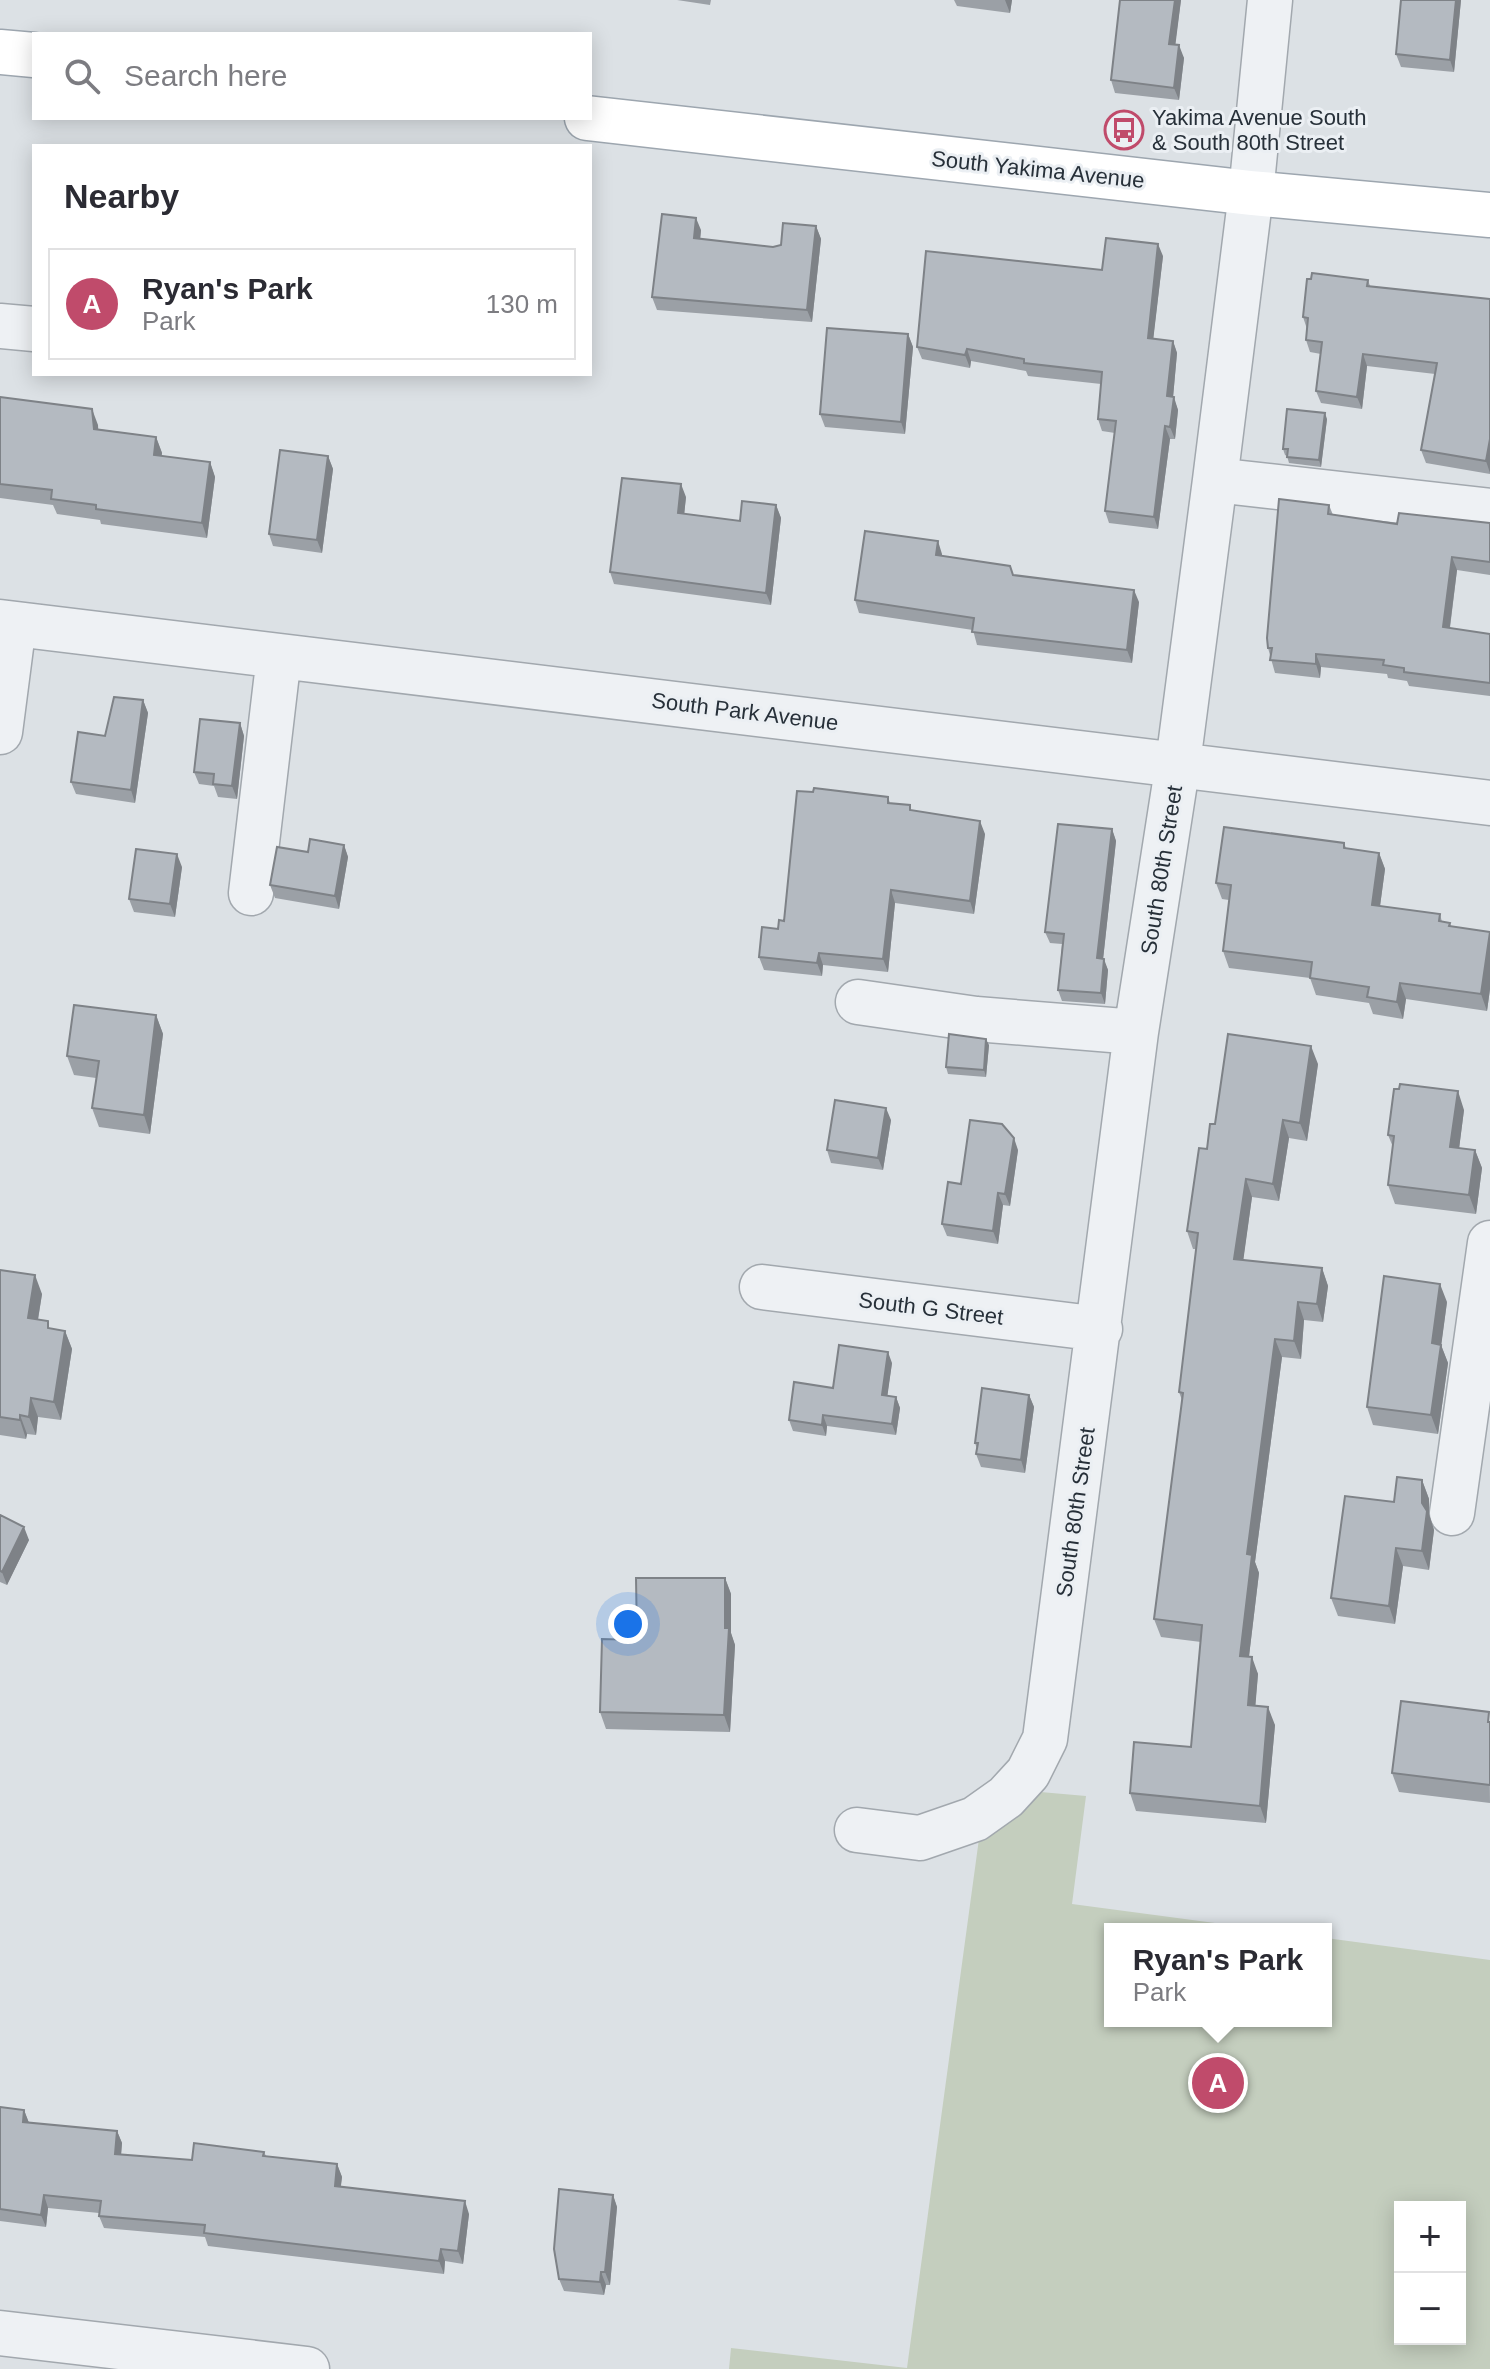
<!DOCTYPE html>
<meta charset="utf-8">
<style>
body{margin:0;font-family:Helvetica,sans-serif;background:#f2f2f3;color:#2b2b33}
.controls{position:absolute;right:24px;bottom:24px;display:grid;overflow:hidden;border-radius:0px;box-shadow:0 4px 20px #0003}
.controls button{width:72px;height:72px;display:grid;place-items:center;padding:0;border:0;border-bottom:2px solid #e1e1e2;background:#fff;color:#2b2b33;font:40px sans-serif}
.you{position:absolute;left:628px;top:1624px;width:28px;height:28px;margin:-20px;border:6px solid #fff;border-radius:50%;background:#1a73e8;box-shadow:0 0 0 12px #1a73e833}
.badge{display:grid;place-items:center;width:52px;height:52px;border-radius:50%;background:#c04b6b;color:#fff;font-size:26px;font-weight:700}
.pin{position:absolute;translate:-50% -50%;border:4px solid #fff;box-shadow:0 2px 8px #0006}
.popup{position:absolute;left:1104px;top:1923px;width:228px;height:104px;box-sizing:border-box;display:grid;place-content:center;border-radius:0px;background:#fff;filter:drop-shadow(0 2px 6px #0005);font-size:26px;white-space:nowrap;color:#7c7c81}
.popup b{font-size:30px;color:#2b2b33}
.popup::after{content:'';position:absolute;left:50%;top:100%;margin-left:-16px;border:16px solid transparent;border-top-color:#fff}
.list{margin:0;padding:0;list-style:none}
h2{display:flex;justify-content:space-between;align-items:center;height:104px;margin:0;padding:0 32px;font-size:34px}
h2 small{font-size:26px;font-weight:400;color:#7c7c81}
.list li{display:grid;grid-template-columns:52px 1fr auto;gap:24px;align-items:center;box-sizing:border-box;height:112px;margin:0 16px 16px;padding:0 16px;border:2px solid #e1e1e2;border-radius:0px}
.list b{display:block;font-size:30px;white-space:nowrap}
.list p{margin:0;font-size:26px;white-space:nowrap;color:#7c7c81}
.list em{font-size:26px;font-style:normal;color:#7c7c81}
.icon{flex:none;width:44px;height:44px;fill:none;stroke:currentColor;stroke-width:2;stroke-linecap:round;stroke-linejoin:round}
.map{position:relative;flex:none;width:1490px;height:2369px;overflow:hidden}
.search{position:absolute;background:#fff;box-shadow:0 4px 20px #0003;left:32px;top:32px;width:560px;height:88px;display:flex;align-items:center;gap:20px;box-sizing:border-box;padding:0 28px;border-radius:0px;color:#7c7c81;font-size:30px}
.panel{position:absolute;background:#fff;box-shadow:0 4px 20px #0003;left:32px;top:144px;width:560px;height:232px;border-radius:0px}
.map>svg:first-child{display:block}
.green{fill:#c4cebe;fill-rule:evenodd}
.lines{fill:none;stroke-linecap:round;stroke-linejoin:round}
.minor-casing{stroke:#a2a8ae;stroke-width:47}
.major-casing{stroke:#9da6af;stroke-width:47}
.minor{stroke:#eef1f4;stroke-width:44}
.major{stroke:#fff;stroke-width:44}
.wall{fill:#9ba0a6}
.shaded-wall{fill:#7e8287}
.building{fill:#b4bac1;stroke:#7e8287;stroke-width:2}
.labels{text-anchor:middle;stroke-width:6;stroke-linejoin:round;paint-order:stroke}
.poi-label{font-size:22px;fill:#273039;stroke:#ebeff3;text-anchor:start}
.street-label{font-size:22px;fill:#273039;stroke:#ebeff3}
</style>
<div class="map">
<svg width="1490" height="2369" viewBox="0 0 1490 2369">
<rect width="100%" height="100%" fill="#dce1e5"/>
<path class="green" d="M1029,1791l57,5 -14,108 188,25h-150v92h216v-83l164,22v409h-761l2,-21 176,20 74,-544zM1400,2207h60v132h-60z"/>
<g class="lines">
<defs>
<path id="minor" d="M0,326l34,3
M1215,480l275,31
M0,622l1490,181
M0,732l14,-108
M251,893l28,-237
M858,1002l118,17 160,13
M762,1287l338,42
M1452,1513l38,-270
M857,1830l63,8 55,-19 31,-22 22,-24 17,-34 91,-707 42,-269 37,-283 36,-287 19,-193
M0,2333l307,36"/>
<path id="major" d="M0,52l34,3
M587,118l664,75 239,22"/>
</defs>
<use href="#minor" class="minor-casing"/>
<use href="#major" class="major-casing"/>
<use href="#minor" class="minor"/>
<use href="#major" class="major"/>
</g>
<path class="wall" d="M677,0h34l-1,5z
M954,0h58l-2,13 -53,-7z
M1120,0h61l-6,44 9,14 -5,42 -64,-7 -4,-13z
M1461,0l-7,72 -53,-5 -5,-13z
M816,226l5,13 -9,83 -155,-12 -5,-13 49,-67 -1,9 73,8 8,-2z
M1163,256l-10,83 20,2 4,12 -4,44 5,13 -3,29h-5l-12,90 -49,-6 -4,-12 10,-78 -13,-2 -4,-12 3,-35 -73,-8 -2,-5 -55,-10 -1,7 -48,-9 -5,-12 185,-77z
M1368,280l2,6 120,13v175l-64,-11 -5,-13 14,-76 -68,-8 -5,43 -41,-6 -5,-12 5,-37 -11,-2 -4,-12 1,-11 -4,-12z
M908,334l5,13 -8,87 -80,-7 -5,-13z
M0,397l98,28v4l58,8 6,16 -1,3 49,6 5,15 -8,61 -106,-14 -1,-4 -43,-6 -4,-9 -53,-7z
M1327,419l-6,48 -32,-4 -2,-7 -2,-1 -2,-6z
M328,456l5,13 -11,84 -49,-7 -4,-12z
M686,497l-2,17 56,7 36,-16 5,13 -10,87 -157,-21 -4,-12z
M1329,505l4,10 64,9 93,-1v52l-33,-5 -7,58 40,6v62l-81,-10 -2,-5 -19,-3 -1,-4 -66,-7 -1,11 -45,-5 -7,-25z
M942,554v2l71,19 126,27 -7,61 -155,-18 -4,-15 -114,-17 -4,-13z
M143,700l5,13 -13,90 -59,-9 -5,-12 34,-46z
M240,723l4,13 -7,63 -19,-2 -4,-11 -15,-2 -5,-12z
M888,797l2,6 95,31 -11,80 -79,-11 -7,69 -65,-7 -1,11 -58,-6 -5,-13 19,-28z
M1112,829l4,12 -13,118 5,11 -3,34 -43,-3 -4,-11 4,-46 -12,-1 -5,-11z
M1344,843l2,5 33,5 6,16 -5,37 60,8 2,8 8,1 1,3 39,7v56l-3,22 -81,-12 -3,20 -30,-5 -4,-11 -53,-8 -6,-17 -81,-10 -6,-17 6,-51 -7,-1 -6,-16z
M344,845l4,12 -9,52 -64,-11 -5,-13 38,-33z
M182,867l-7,50 -41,-5 -5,-13z
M156,1015l7,19 -13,100 -51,-7 -7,-19 4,-30 -22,-3 -7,-19z
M989,1045l-3,32 -38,-3 -2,-7z
M1318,1064l-11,77 -18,-3 -10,63 -27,-4 -9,63 79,8 6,18 -5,36 -19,-2 -3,39 -19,-2 -27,205 4,11 -10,83 9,18 -3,32 20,19 -9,98 -130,-12 -6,-18 61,-46 10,-105 -40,-5 -7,-18 28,-219 -3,-8 17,-143h-3l-6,-18 20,-82 8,-25z
M1464,1110l-5,38 16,2 7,18 -6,46 -81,-10 -7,-19 5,-38 -5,-12z
M891,1120l-8,50 -52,-7 -4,-13z
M1018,1150l-8,56 -7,-1 -5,39 -51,-8 -5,-12 19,-40z
M0,1270l42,24 -4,26 13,9 14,2 7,18 -11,71 -23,-3 -2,18 -9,-1 -1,5 -26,-4z
M1447,1302l-6,43 7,18 -10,71 -65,-9 -6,-18z
M892,1363l-5,33 9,1 4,11 -4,27 -69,-9 -1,10 -33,-5 -4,-11 44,-32z
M1029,1395l5,12 -9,66 -44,-6 -5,-13 1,-5 -2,-6z
M1422,1480l7,19v15l5,16 -5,40 -26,-4 -8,58 -57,-8 -7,-18z
M0,1515l29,25 -22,45 -7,-3z
M725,1578l6,16v39l4,12 -5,87 -124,-3 -6,-17 37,-72z
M1489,1712l1,91 -91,-11 -7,-19z
M0,2107l24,3 5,13 88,8 5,12 -1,12 71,5 72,-8 2,4 71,8 5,13 -1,9 128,28 -6,50 -18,-3 -1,13 -236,-28 -3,-9 -101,-9 -5,-12v-3l-51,-5 -2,19 -46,-6z
M613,2195l4,12 -7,78h-4l-2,10 -40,-4 -5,-12z"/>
<path class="shaded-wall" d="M1005,0h7l-2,13z
M1175,0h6l-7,56 -5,-12z
M1456,0h5l-7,72 -4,-12z
M1179,45l5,13 -5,42 -5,-12z
M696,218l5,12 -2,21 -5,-13z
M816,226l5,13 -9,83 -5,-12z
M1158,244l5,12 -11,94 -4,-12z
M908,334l5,13 -8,87 -4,-12z
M1173,341l4,12 -5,56 -5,-13z
M967,349l4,12 -1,7 -5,-13z
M1363,354l4,12 -5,43 -5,-12z
M1174,397l4,13 -3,29 -5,-12z
M92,409l6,16 1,19 -5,-15z
M1325,413l2,6 -6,48 -2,-7z
M1165,426l5,13 -12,90 -4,-12z
M156,437l6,16 -2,17 -6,-15z
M1490,439v34l-4,-12z
M328,456l5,13 -11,84 -5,-13z
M210,462l5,15 -8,61 -5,-15z
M681,484l5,13 -3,29 -5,-13z
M776,505l5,13 -10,87 -5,-12z
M938,541l4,13 -1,14 -5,-13z
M1452,557l5,13 -9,71 -5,-14z
M1134,590l5,12 -7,61 -5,-13z
M1316,654l5,13 -1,11 -4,-14z
M143,700l5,13 -13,90 -4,-13z
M240,723l4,13 -7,63 -5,-13z
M980,821l5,13 -11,80 -4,-13z
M1112,829l4,12 -14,128 -5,-11z
M344,845l4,12 -9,52 -4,-13z
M1379,853l6,16 -7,52 -6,-16z
M177,854l5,13 -7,50 -5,-13z
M891,890l4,13 -7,69 -5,-13z
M1490,932v57l-3,22 -6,-17z
M819,953l4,12 -1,11 -5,-13z
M1104,959l4,11 -3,34 -4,-11z
M1400,983l6,16 -3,20 -6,-17z
M156,1015l7,19 -13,100 -6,-19z
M986,1039l3,6 -3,32 -2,-7z
M1311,1046l7,18 -11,77 -7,-18z
M1458,1091l6,19 -7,55 -7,-18z
M886,1108l5,12 -8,50 -5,-12z
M1283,1120l6,18 -10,63 -6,-17z
M1014,1138l4,12 -8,56 -5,-12z
M1475,1150l7,18 -6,46 -7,-19z
M1246,1179l6,18 -11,80 -7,-18z
M998,1193l5,12 -5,39 -5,-13z
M1322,1268l6,18 -5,36 -6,-18z
M35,1275l7,19 -7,43 -7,-19z
M1440,1284l7,18 -8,60 -7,-19z
M1298,1302l6,18 -3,39 -7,-18z
M65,1331l7,18 -11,71 -7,-18z
M1275,1339l7,18 -27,205 4,11 -12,100 -7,-17 7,-102z
M1441,1345l7,18 -10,71 -7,-19z
M888,1352l4,11 -6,43 -4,-11z
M1029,1395l5,12 -9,66 -4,-13z
M896,1397l4,11 -4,27 -4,-11z
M31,1398l7,19 -2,18 -7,-18z
M20,1415l7,19 -1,5 -6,-19z
M823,1415l4,11 -1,10 -4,-11z
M1422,1480l7,19v15l5,16 -5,40 -7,-19z
M24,1527l5,13 -22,45 -5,-13z
M1396,1548l7,18 -8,58 -6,-18z
M725,1578l6,16v39l4,12 -5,87 -6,-17z
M1252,1657l6,17 -4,49 -6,-18z
M1268,1707l7,18 -9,98 -6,-17z
M24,2110l5,13 -6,-1z
M117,2131l5,12 -2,24 -5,-13z
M337,2164l5,13 -3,21 -4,-12z
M44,2195l4,13 -2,19 -5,-12z
M613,2195l4,12 -7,78 -5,-13z
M465,2201l4,13 -6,50 -5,-13z
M441,2249l4,12 -1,13 -5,-13z
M601,2272l5,13 -2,10 -4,-13z"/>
<path class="building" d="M1120,0h55l-6,44 10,1 -5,43 -63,-8z
M1401,0h55l-6,60 -54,-6z
M662,214l34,4 -2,20 79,9 8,-2 2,-22 33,3 -9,84 -155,-13z
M1106,238l52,6 -10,94 25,3 -6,55 7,1 -4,30 -5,-1 -11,91 -49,-6 11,-90 -18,-2 4,-47 -78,-9v-4l-57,-10 -2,6 -48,-8 9,-96 176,19z
M1312,273l56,7 -1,6 123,13v140l-4,22 -65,-11 16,-87 -74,-9 -6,43 -41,-6 6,-49 -16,-2 2,-22 -5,-1 4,-38h4z
M827,328l81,6 -7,88 -81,-8z
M0,397l92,12 2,20 62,8 -2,18 56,7 -8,61 -106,-14v-4l-45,-6 1,-9 -52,-6z
M1287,409l38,4 -6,47 -32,-3 1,-8h-5z
M280,450l48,6 -11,84 -48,-6z
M622,478l59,6 -3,29 62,8 2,-20 34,4 -10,88 -156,-21z
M1279,499l50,6 -1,9 69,10 2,-11 91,10v39l-38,-5 -9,70 47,7v49l-86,-11v-4l-21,-3 1,-5 -68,-6v10l-46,-4 2,-12h-4l-1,-10z
M865,531l73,10 -2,14 74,11 3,9 121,15 -7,60 -155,-18 2,-14 -119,-18z
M114,697l29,3 -12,90 -60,-8 7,-50 27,4z
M200,719l40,4 -8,63 -19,-2 1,-10 -20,-2z
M814,788l74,9v6l22,2v5l70,11 -10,80 -79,-11 -8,69 -64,-6 -2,10 -58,-6 3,-30 16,2 1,-9 5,1 13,-130 16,1z
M1058,824l54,5 -15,129 7,1 -3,34 -43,-3 6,-56 -19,-2z
M1224,827l120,16v5l35,5 -7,52 68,9 -1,7 11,2 -1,3 41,6 -9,62 -81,-11 -3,19 -30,-5 2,-10 -59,-9 2,-16 -89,-11 8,-66 -15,-2z
M310,839l34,6 -9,51 -65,-11 7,-38 31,5z
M136,849l41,5 -7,50 -41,-5z
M74,1005l82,10 -12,100 -52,-7 7,-47 -32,-5z
M949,1034l37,5 -2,31 -38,-3z
M1228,1034l83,12 -11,77 -17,-3 -10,64 -27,-5 -12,80 88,9 -5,36 -19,-2 -4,39 -19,-2 -28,215 5,1 -12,101 12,1 -4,48 20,2 -8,99 -130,-13 4,-51 57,5 11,-122 -48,-6 29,-226 -4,-1 19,-159 -11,-2 12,-83 8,1 3,-25h5z
M1400,1084l58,7 -8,56 25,3 -6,45 -81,-10 6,-49 -6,-1 6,-46h5z
M835,1100l51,8 -8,50 -51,-8z
M970,1120l32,4 12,14 -9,56 -7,-1 -5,38 -51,-7 6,-42 13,2z
M0,1270l35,5 -7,43 20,3v7l17,3 -11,71 -23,-4 -2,19 -9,-2v5l-20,-3z
M1384,1276l56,8 -8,59 9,2 -10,70 -64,-8z
M839,1345l49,7 -6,43 14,2 -4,27 -69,-9 -1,10 -33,-5 5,-38 39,6z
M982,1388l47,7 -8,65 -45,-6 2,-11h-3z
M1397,1477l25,3v23l5,8 -5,40 -26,-3 -7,58 -58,-8 14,-102 49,6z
M0,1515l24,12 -22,45 -2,-1z
M636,1578h89v50h4l-5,87 -124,-3 2,-73 35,1z
M1401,1701l88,11 -1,10h2v63l-98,-12z
M0,2107l24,3 -1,12 94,9 -2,23 77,6 2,-17 70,9 -1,4 74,8 -2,22 130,15 -7,50 -17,-2 -2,12 -235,-28 1,-8 -106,-9 2,-15 -57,-6 -3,20 -41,-6z
M559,2189l54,6 -8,77h-4l-1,10 -41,-3 -5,-30z"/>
<defs>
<symbol id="bus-ring" viewBox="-11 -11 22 22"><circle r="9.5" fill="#ebeff3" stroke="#c04b6b" stroke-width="1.5"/><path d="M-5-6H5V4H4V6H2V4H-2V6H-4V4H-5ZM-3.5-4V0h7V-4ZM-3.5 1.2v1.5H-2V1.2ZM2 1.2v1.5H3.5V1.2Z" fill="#c04b6b"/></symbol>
</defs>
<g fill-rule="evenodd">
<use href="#bus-ring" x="1102" y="108" width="44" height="44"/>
</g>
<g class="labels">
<g class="poi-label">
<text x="1152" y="125">Yakima Avenue South<tspan x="1152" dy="25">&amp; South 80th Street</tspan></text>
</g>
<g class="street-label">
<text transform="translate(1038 169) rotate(6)" y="8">South Yakima Avenue</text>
<text transform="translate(745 711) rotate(7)" y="8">South Park Avenue</text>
<text transform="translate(1161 870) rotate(-81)" y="8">South 80th Street</text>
<text transform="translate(931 1308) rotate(7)" y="8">South G Street</text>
<text transform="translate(1075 1512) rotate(-82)" y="8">South 80th Street</text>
</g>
</g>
</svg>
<div class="controls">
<button>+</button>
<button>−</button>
</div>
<div class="you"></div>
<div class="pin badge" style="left:1218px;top:2083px">A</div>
<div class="popup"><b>Ryan's Park</b>Park</div>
<div class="search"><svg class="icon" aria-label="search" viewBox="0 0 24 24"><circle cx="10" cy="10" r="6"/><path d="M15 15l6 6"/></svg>Search here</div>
<section class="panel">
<h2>Nearby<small></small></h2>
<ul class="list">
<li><span class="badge">A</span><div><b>Ryan's Park</b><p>Park</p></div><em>130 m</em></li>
</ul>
</section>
</div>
